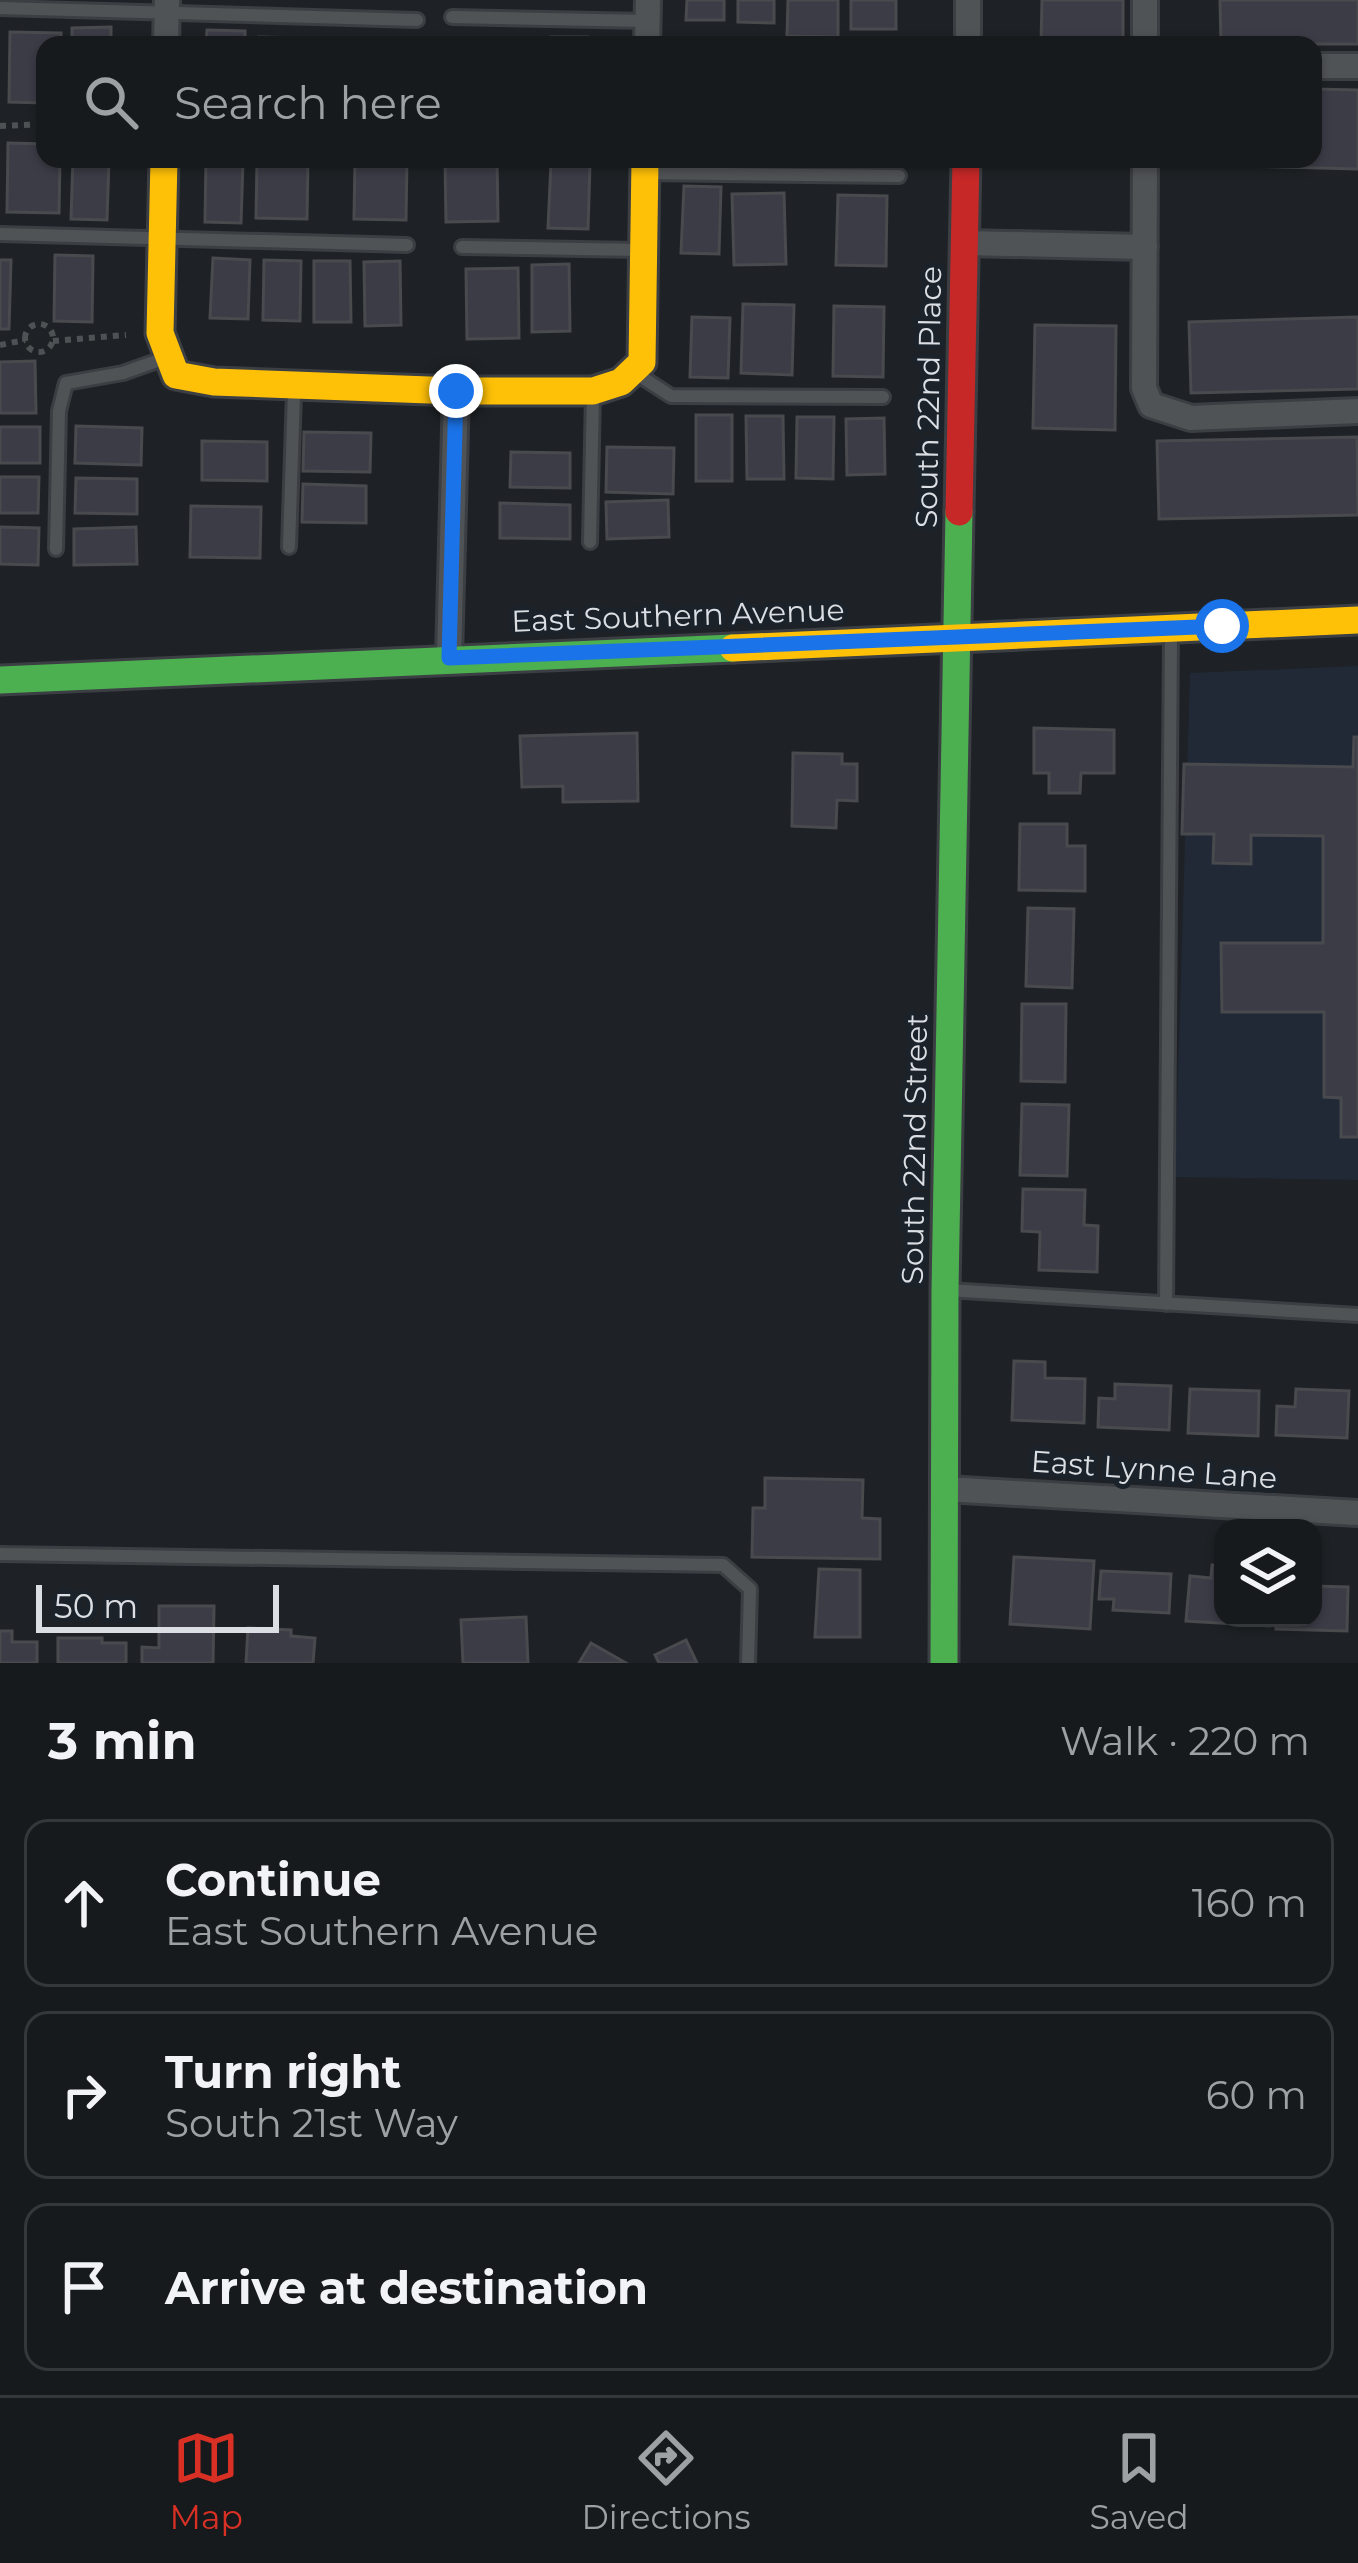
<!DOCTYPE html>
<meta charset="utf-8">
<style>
body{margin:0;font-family:Montserrat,sans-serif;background:#1f2325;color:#f1f3f6}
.controls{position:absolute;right:36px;bottom:36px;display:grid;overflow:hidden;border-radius:24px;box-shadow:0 3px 9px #0004}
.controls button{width:108px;height:108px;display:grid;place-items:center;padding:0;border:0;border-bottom:3px solid #35383b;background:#161a1c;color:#f1f3f6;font:60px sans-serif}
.scale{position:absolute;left:36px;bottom:30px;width:243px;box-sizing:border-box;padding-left:12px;border:6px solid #dbdfe4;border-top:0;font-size:33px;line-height:42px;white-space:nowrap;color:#dbdfe4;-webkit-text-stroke:9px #1b2229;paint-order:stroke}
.stop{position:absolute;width:36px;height:36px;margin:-27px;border:9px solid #1a73e8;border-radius:50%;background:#fff}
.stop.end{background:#1a73e8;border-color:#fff;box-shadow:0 3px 12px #0008}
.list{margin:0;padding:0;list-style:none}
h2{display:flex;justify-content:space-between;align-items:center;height:156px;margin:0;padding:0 48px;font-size:51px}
h2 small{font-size:39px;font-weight:400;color:#9ea1a3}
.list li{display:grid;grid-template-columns:78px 1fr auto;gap:36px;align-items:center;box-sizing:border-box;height:168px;margin:0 24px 24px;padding:0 24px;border:3px solid #35383b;border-radius:24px}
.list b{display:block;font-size:45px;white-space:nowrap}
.list p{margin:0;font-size:39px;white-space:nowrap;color:#9ea1a3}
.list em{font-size:39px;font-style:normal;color:#9ea1a3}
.icon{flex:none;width:66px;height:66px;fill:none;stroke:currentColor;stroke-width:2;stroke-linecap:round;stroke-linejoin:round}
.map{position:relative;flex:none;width:1358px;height:1663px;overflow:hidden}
.search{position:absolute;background:#161a1c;box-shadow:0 3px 9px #0004;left:36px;right:36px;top:36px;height:132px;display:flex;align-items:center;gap:30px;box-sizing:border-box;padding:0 42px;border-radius:24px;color:#9ea1a3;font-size:45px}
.sheet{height:732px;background:#161a1c}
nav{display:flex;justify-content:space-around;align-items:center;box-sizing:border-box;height:168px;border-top:3px solid #35383b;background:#161a1c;font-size:33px;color:#9ea1a3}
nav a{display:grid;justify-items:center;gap:6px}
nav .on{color:#d93025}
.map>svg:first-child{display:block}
.built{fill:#202935}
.building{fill:#3b3c46;stroke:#484a4e;stroke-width:3}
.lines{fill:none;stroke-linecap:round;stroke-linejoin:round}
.lane-casing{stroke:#3b3e42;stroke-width:18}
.street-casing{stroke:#3b3e42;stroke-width:30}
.fast-casing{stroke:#3b3e42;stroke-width:33}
.slow-casing{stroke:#3b3e42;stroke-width:33}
.jam-casing{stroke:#3b3e42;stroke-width:33}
.path{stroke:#4f5255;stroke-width:6;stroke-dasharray:6 6;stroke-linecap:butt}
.lane{stroke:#505356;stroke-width:12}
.street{stroke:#505356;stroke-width:24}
.fast{stroke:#4caf50;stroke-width:27}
.slow{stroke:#ffc107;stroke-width:27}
.jam{stroke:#c62828;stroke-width:27}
.route{stroke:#1a73e8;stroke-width:15}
.labels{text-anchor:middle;stroke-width:10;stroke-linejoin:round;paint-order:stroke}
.street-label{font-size:30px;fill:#dbdfe4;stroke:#1b2229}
</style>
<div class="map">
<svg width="1358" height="1663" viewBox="0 0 1358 1663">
<rect width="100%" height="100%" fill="#1e2226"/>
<path class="built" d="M1358,666v514l-183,-3 15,-504z"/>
<path class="building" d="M687,0h37v20h-38z
M738,0h36v23l-36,-1z
M788,0h50v37l-51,-1z
M851,0h45v29h-45z
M1042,0h81v45h-82z
M1220,0h138v44h-137z
M111,27v18h-39v-17z
M207,30l38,1v14h-39z
M10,32l51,1v12h-16v58l-36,-1z
M259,37l51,1v7h-52z
M551,37h37v8h-37z
M365,40l50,1v4h-50z
M1313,89l45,1v79l-158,-4v-6h113z
M8,143l37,1v15h15l-1,54 -52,-1z
M73,159l36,1 -2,60 -36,-1z
M257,159h51l-1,60 -51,-1z
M355,159h52l-1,61 -52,-1z
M445,159h52l1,62 -52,1z
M1040,159h81v7l-81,-1z
M206,160l37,1 -2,62 -36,-1z
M551,163l39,1 -2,65 -40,-1z
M684,186l37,1 -2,67 -38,-1z
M784,193l2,71 -52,1 -2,-71z
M838,195l49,1 -1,70 -50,-1z
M55,255l38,1 -1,66 -38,-1z
M213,258l37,2 -2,59 -38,-1z
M0,260h11l-2,69h-9z
M264,260l37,1 -1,60 -37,-1z
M314,261h36l1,61h-37z
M400,261l1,64 -36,1 -1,-64z
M569,264l1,67 -38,1v-67z
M518,268l1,70 -52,1 -1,-70z
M743,304l51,1 -2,70 -51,-2z
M834,306l50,1 -1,70 -50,-1z
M692,317l38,1 -2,60 -38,-1z
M1358,317v72l-167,4 -2,-71z
M1035,325l81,1 -1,104 -82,-2z
M35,361l1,52h-36v-51z
M696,415h36v66h-36z
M746,416h37l1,63h-37z
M797,417h37l-1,62 -37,-1z
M884,418l1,56 -38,1 -1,-56z
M76,426l66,2 -1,37 -66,-2z
M0,427h40v36h-40z
M304,432l67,1 -1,39 -67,-1z
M1357,437l1,78 -199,4 -2,-78z
M202,441l65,1v39l-65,-1z
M607,447l67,1 -1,46 -67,-2z
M511,452l59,1v35l-60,-1z
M0,477h39l-1,36h-38z
M76,478l61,1v35l-62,-1z
M303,484l63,2v37l-64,-1z
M668,500l1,37 -62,2 -1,-37z
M500,503l70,2v34l-70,-1z
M191,506l70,1 -1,51 -70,-1z
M0,527l39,1 -1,37 -38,-1z
M136,527l1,37 -63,1v-36z
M1034,728l80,2v43h-33l-1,20h-31v-20h-15z
M637,733l1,68 -75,1v-16l-41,1 -2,-51z
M1354,737h4v400h-17v-39l-17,-1v-85h-102l-1,-69h102v-107l-72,-1v29l-38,-1 1,-29h-32l2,-70 169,3z
M793,753l49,1v10h15v37l-20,-1 -1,28 -44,-2z
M1020,824h47v22h18v45l-66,-1z
M1028,908l46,1 -2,79 -46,-2z
M1022,1004h44l-1,78 -44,-1z
M1022,1104l47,1 -2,71 -47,-1z
M1023,1189l62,1 -1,35 14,1 -1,46 -58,-2 1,-38 -18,-1z
M1014,1361l31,1v16l40,1 -1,44 -72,-3z
M1115,1384l56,2 -2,44 -71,-3 1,-29 16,1z
M1190,1389l69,2 -1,45 -70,-3z
M1296,1389l53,2 -2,47 -71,-3 1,-29 18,1z
M765,1478l98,2 -1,38 18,1v40l-128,-2 1,-49h12z
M1014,1557l80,4 -4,68 -80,-5z
M1212,1565h11v53h46v8l-83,-5 4,-45 21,2z
M819,1569l41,1v67h-45z
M1101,1571l70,3 -2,39 -56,-3 1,-11h-15z
M1313,1586l35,1 -1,44 -71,-2v-11h37z
M159,1606h55l-1,57h-71v-16l17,1z
M526,1617l2,46h-65l-2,-43z
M248,1628l43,2v6l24,2 -2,25h-67z
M0,1631h12v11h25v21h-37z
M58,1638h44v5h24v20h-68z
M686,1640l11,23h-38l-4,-8z
M591,1643l35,20h-47z"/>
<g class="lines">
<defs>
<path id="lane" d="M0,8l417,12
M452,17l196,4
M646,173l253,3
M0,234l407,11
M462,247l178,3
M637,374l34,22 212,1
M590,542l3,-149
M289,547l5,-155
M56,549l3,-138 7,-28 57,-10 42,-15
M947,1290l411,25
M1166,1304l5,-669
M0,1554l723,11 27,24 -2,74"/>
<path id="street" d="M166,45l1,-45
M647,45l1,-45
M968,45v-45
M1145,45v-45
M1313,66h45
M1145,159l-1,229 7,17 40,13 167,-7
M966,243l179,4
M449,658l7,-267
M946,1489l412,24"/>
<path id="fast" d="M0,680l733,-32
M944,1663l1,-373 14,-778"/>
<path id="slow" d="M164,159l-4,174 16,42 38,7 242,9h137l28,-9 21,-20 3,-203
M733,648l625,-28"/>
<path id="jam" d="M959,512l7,-353"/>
</defs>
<use href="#lane" class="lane-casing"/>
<use href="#street" class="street-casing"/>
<use href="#fast" class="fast-casing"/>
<use href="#slow" class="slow-casing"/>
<use href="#jam" class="jam-casing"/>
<path class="path" d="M0,126l45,-2
M25 338a14 14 0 1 1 28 0a14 14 0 1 1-28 0Z
M53,341l73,-6
M0,345l25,-5"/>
<use href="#lane" class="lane"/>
<use href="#street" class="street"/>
<use href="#fast" class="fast"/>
<use href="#slow" class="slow"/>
<use href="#jam" class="jam"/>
</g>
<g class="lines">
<path class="route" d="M456,391l-7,267 773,-32"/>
</g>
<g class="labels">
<g class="street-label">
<text transform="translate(929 397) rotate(-89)" y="10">South 22nd Place</text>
<text transform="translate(678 616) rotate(-2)" y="10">East Southern Avenue</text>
<text transform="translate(915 1149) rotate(-89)" y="10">South 22nd Street</text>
<text transform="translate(1154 1470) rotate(4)" y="10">East Lynne Lane</text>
</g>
</g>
</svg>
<div class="controls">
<button><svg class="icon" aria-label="layers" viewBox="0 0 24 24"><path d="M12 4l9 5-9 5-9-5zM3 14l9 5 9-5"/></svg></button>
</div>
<div class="scale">50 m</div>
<div class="stop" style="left:1222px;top:626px"></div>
<div class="stop end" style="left:456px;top:391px"></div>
<div class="search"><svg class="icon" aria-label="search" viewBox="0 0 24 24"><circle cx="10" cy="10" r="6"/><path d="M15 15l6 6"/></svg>Search here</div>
</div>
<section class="sheet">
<h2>3 min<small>Walk · 220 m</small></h2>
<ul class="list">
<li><svg class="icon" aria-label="ahead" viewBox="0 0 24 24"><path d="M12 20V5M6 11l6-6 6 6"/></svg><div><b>Continue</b><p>East Southern Avenue</p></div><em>160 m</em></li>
<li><svg class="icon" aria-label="right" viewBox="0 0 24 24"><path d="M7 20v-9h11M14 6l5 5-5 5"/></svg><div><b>Turn right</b><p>South 21st Way</p></div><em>60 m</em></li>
<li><svg class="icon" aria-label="arrive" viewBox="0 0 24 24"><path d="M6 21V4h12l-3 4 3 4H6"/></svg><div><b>Arrive at destination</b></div></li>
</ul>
</section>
<nav>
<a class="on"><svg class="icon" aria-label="map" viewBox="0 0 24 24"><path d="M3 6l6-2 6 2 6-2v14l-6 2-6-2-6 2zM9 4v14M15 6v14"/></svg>Map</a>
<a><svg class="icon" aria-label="directions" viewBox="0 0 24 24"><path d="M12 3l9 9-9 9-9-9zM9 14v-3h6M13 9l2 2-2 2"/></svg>Directions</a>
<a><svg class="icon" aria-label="saved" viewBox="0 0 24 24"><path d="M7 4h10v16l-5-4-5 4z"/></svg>Saved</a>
</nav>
